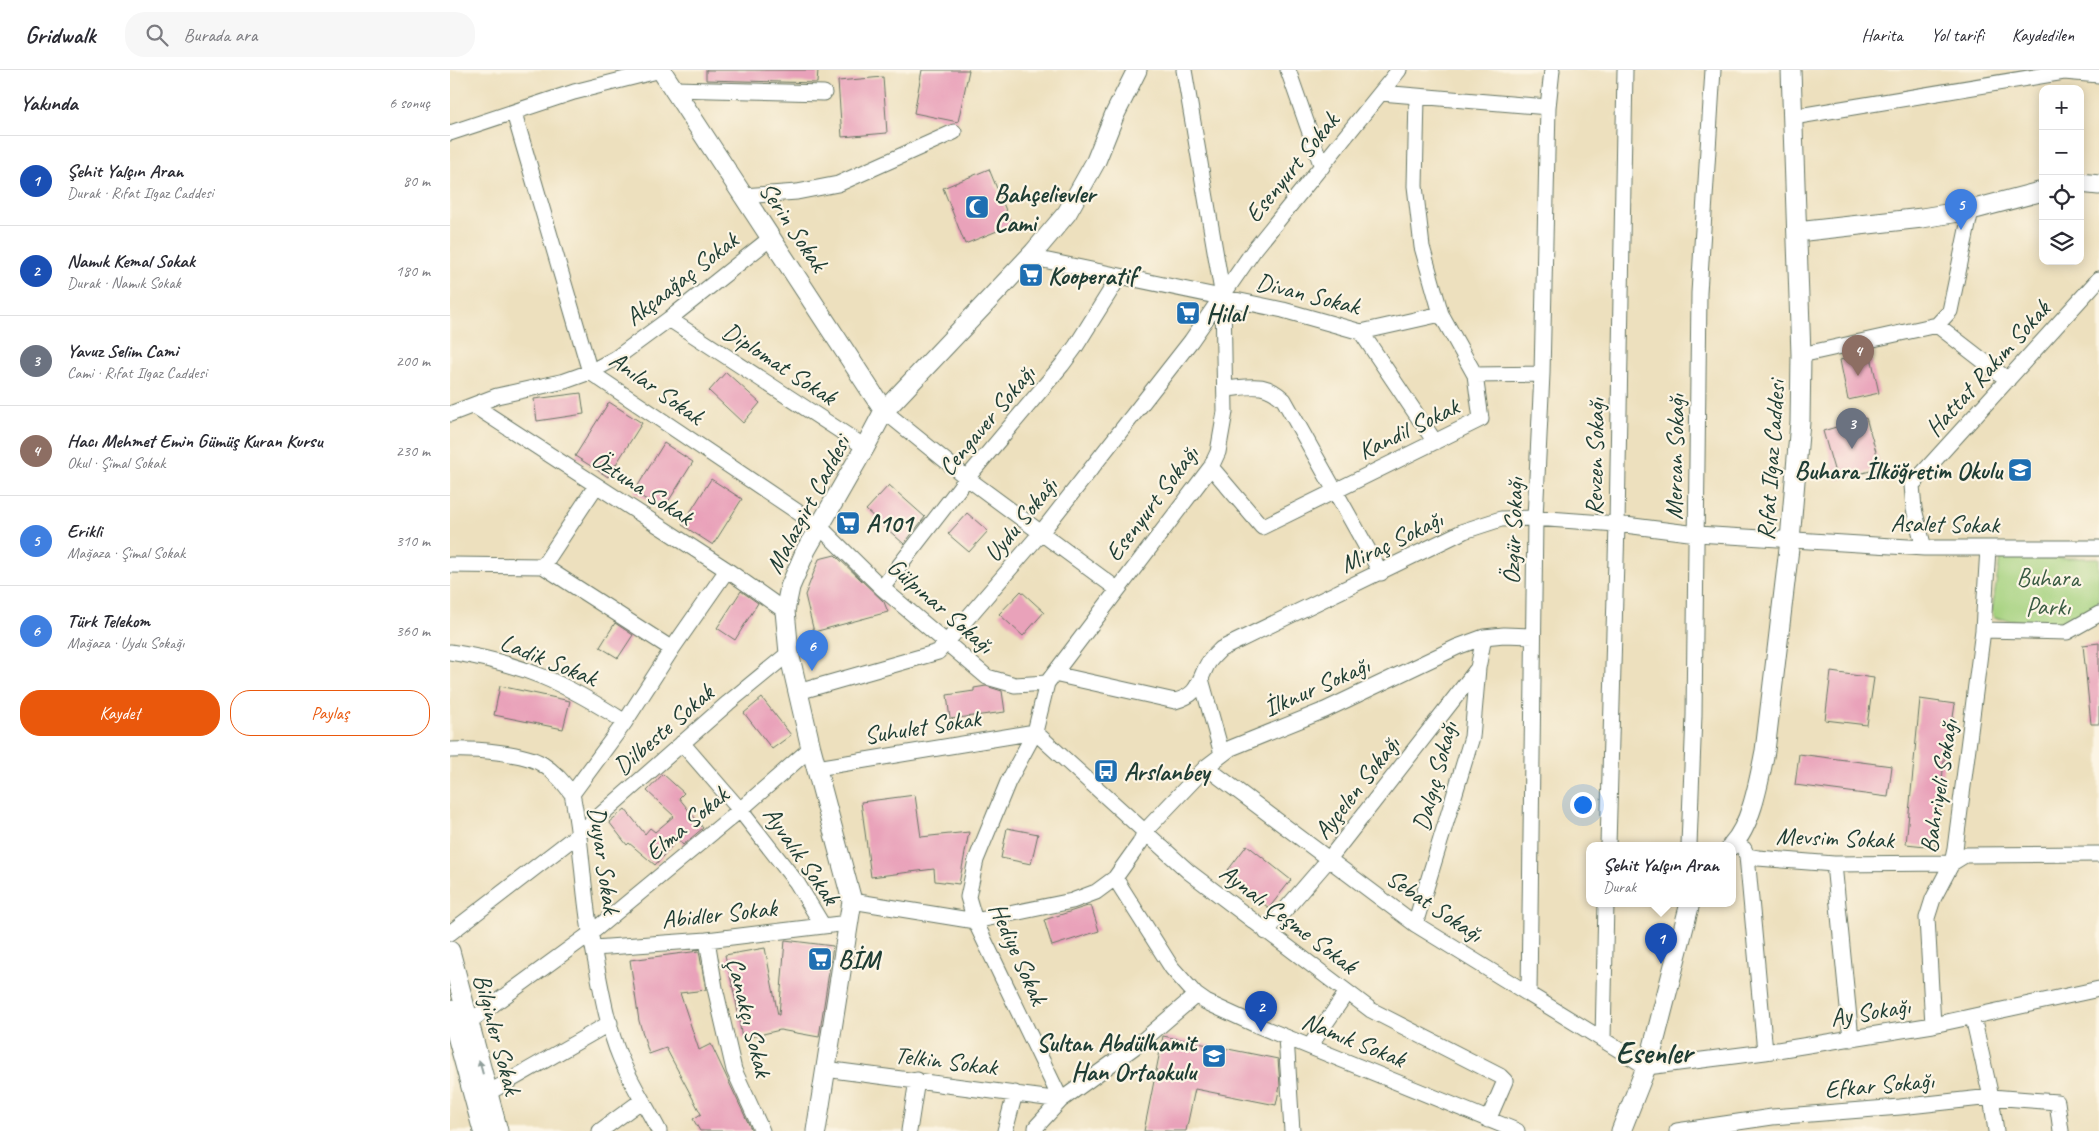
<!DOCTYPE html>
<html lang="tr">
<meta charset="utf-8">
<style>
body{margin:0;font-family:Caveat,sans-serif;background:#f7f7f7;color:#2b2b33}
.controls{position:absolute;right:15px;top:15px;display:grid;overflow:hidden;border-radius:10px;box-shadow:0 2px 12px #0003}
.controls button{width:45px;height:45px;display:grid;place-items:center;padding:0;border:0;border-bottom:1px solid #e1e1e2;background:#fff;color:#2b2b33;font:25px sans-serif}
.you{position:absolute;left:1132px;top:734px;width:18px;height:18px;margin:-12px;border:4px solid #fff;border-radius:50%;background:#1a73e8;box-shadow:0 0 0 8px #1a73e833}
.badge{display:grid;place-items:center;width:32px;height:32px;border-radius:50%;background:#ea580c;color:#fff;font-size:16px;font-weight:700}
.pin{position:absolute;translate:-50% -41px;filter:drop-shadow(0 1px 2px #0008)}
.pin::after{content:'';position:absolute;top:26px;width:18px;height:15px;background:inherit;clip-path:polygon(0 0,100% 0,50% 100%)}
.popup{position:absolute;left:1136px;top:772px;width:150px;height:65px;box-sizing:border-box;display:grid;place-content:center;border-radius:10px;background:#fff;filter:drop-shadow(0 1px 4px #0005);font-size:16px;white-space:nowrap;color:#7c7c81}
.popup b{font-size:19px;color:#2b2b33}
.popup::after{content:'';position:absolute;left:50%;top:100%;margin-left:-10px;border:10px solid transparent;border-top-color:#fff}
.list{margin:0;padding:0;list-style:none}
h2{display:flex;justify-content:space-between;align-items:center;height:65px;margin:0;padding:0 20px;font-size:21px}
h2 small{font-size:16px;font-weight:400;color:#7c7c81}
.list li{display:grid;grid-template-columns:32px 1fr auto;gap:15px;align-items:center;box-sizing:border-box;height:90px;padding:0 20px;border-top:1px solid #e1e1e2}
.list b{display:block;font-size:19px;white-space:nowrap}
.list p{margin:0;font-size:16px;white-space:nowrap;color:#7c7c81}
.list em{font-size:16px;font-style:normal;color:#7c7c81}
.actions{display:flex;gap:10px;padding:15px 20px}
.actions a{flex:1;padding:11px 0;border:1px solid #ea580c;border-radius:20px;text-align:center;font-size:18px;color:#ea580c}
.actions .main{background:#ea580c;color:#fff}
.icon{flex:none;width:28px;height:28px;fill:none;stroke:currentColor;stroke-width:2;stroke-linecap:round;stroke-linejoin:round}
.map{position:relative;flex:none;width:1649px;height:1061px;overflow:hidden}
header{display:flex;align-items:center;gap:30px;box-sizing:border-box;height:70px;padding:0 25px;background:#fff;border-bottom:1px solid #e1e1e2}
header strong{font-size:24px}
nav{display:flex;gap:28px;margin-inline-start:auto;font-size:18px}
.search{width:350px;height:45px;background:#f7f7f7;display:flex;align-items:center;gap:12px;box-sizing:border-box;padding:0 18px;border-radius:20px;color:#7c7c81;font-size:19px}
main{display:flex}
aside{flex:1;background:#fff}
.map>svg:first-child{display:block}
.green{fill:#a5d27f;stroke:#62885a}
.building{fill:#e9a2ba}
.lines{fill:none;stroke-linecap:round;stroke-linejoin:round}
.minor-casing{stroke:#677664;stroke-width:17}
.tertiary-casing{stroke:#677664;stroke-width:21}
.minor{stroke:#fff;stroke-width:15}
.tertiary{stroke:#fff;stroke-width:19}
.oneway{fill:#8f9e9a}
.labels{text-anchor:middle;stroke-width:4.5;stroke-linejoin:round;paint-order:stroke}
.street-label{font-size:25px;fill:#1f3d34;stroke:#fcf5e5}
.poi-label{font-size:25px;font-weight:bold;fill:#1f3d34;stroke:#fcf5e5;text-anchor:start}
.park-label{font-size:25px;fill:#3a5b43;stroke:#fcf5e5}
.district-label{font-size:30px;font-weight:bold;fill:#1f3d34;stroke:#fcf5e5}
</style>
<header>
<strong>Gridwalk</strong>
<div class="search"><svg class="icon" aria-label="search" viewBox="0 0 24 24"><circle cx="10" cy="10" r="6"/><path d="M15 15l6 6"/></svg>Burada ara</div>
<nav><a>Harita</a><a>Yol tarifi</a><a>Kaydedilen</a></nav>
</header>
<main>
<aside>
<h2>Yakında<small>6 sonuç</small></h2>
<ul class="list">
<li><span class="badge" style="background:#1a4fb4">1</span><div><b>Şehit Yalçın Aran</b><p>Durak · Rıfat Ilgaz Caddesi</p></div><em>80 m</em></li>
<li><span class="badge" style="background:#1a4fb4">2</span><div><b>Namık Kemal Sokak</b><p>Durak · Namık Sokak</p></div><em>180 m</em></li>
<li><span class="badge" style="background:#6b7280">3</span><div><b>Yavuz Selim Cami</b><p>Cami · Rıfat Ilgaz Caddesi</p></div><em>200 m</em></li>
<li><span class="badge" style="background:#8d6e63">4</span><div><b>Hacı Mehmet Emin Gümüş Kuran Kursu</b><p>Okul · Şimal Sokak</p></div><em>230 m</em></li>
<li><span class="badge" style="background:#3f7fe0">5</span><div><b>Erikli</b><p>Mağaza · Şimal Sokak</p></div><em>310 m</em></li>
<li><span class="badge" style="background:#3f7fe0">6</span><div><b>Türk Telekom</b><p>Mağaza · Uydu Sokağı</p></div><em>360 m</em></li>
</ul>
<div class="actions"><a class="main">Kaydet</a><a>Paylaş</a></div>
</aside>
<div class="map">
<svg width="1649" height="1061" viewBox="0 0 1649 1061">
<rect width="100%" height="100%" fill="#fcf5e5"/>
<filter id="ink" filterUnits="userSpaceOnUse"><feTurbulence type="fractalNoise" baseFrequency=".02" numOctaves="2"/><feDisplacementMap in="SourceGraphic" scale="10" xChannelSelector="R" yChannelSelector="G"/><feConvolveMatrix kernelMatrix="1 2 1 2 8 2 1 2 1" color-interpolation-filters="sRGB"/></filter>
<filter id="wash" filterUnits="userSpaceOnUse"><feTurbulence type="fractalNoise" baseFrequency=".0096" numOctaves="4" result="noise"/><feDisplacementMap in="SourceGraphic" scale="20" xChannelSelector="R" yChannelSelector="G"/><feGaussianBlur stdDeviation="1.12" result="paint"/><feColorMatrix in="noise" values="0 0 0 0 0 0 0 0 0 0 0 0 0 0 0 0 0 1.4 0 .05"/><feComposite in="paint" operator="in"/></filter>
<g filter="url(#wash)">
<rect width="100%" height="100%" fill="#ede0be"/>
<path class="green" d="M1550,488h99v46l-37,22 -68,-8 -2,-7z"/>
<g id="blocks">
<path class="building" d="M256,0h112l-1,13 -111,-3z
M472,0h47l-11,52 -44,-9z
M433,7l4,56 -45,4 -4,-56z
M539,99l23,56 -47,19 -22,-56z
M1410,282v2l10,-2 9,41 -31,7 -8,-40 8,-2 -1,-4z
M276,302l34,31 -17,20 -34,-32z
M131,323l3,21 -47,7 -3,-22z
M159,332l33,21 -34,54 -33,-21z
M1416,348l15,50 -44,12 -14,-49z
M214,373l29,19 -30,48 -29,-18z
M261,409l31,20 -29,46 -31,-20z
M439,415l36,32 -21,27 -38,-34z
M517,443l21,18 -19,21 -21,-18z
M385,485l49,47 4,10 -74,20 -9,-37 14,-36z
M291,521l17,12 -23,37 -18,-12z
M571,521l23,21 -21,24 -24,-22z
M165,553l18,12 -15,23 -18,-11z
M1649,573v81h-8l-8,-79z
M1381,602l43,6 -7,47 -42,-5z
M50,616l70,15 -7,28 -69,-14z
M536,616l16,5 3,21 -55,7 -3,-24 27,-4v-3z
M312,628l29,37 -19,14 -28,-36z
M1470,629l35,5 -7,47h-3l-10,96 -29,-3z
M1349,684l93,12 -4,31 -93,-12z
M213,704l21,19 -5,5 24,30 -20,17 -5,-6 -23,26 -26,-22 -2,2 -18,-23 16,-13 20,25 5,-6 5,4 19,-16 -27,-25z
M465,725l6,42 48,-5 -10,52 -24,-3 -1,-12 -63,8 -10,-75z
M557,758l31,6 -7,30 -30,-6z
M797,775l44,35 -22,28 -44,-34z
M641,835l8,26 -47,15 -8,-26z
M335,870l48,6 -14,91 -39,-7 -38,9 -6,-38 -11,-46 40,-7 13,67h1z
M249,881l7,39 -26,3 19,57 12,-6 41,87h-52l-7,-12 8,-5 -35,-66 -17,6 -10,-33 -9,-61z
M713,966l115,23 2,27 -4,19 -81,-16 -9,42h-42z"/>
</g>
</g>
<g filter="url(#ink)">
<use href="#blocks" fill-opacity="0" stroke="#677664" stroke-width="1"/>
<g class="lines">
<defs>
<path id="minor" d="M838,0l34,97
M224,19l150,4
M931,23l167,14
M64,43l76,259 230,155 62,61 105,89 28,8 32,-2
M1343,47l271,-45 35,3
M0,63l124,-41 87,-22
M293,126l54,-4 41,-8 116,-52
M579,187l254,53 78,22 80,-18
M219,249l196,128
M1487,255l71,55
M911,262l74,110
M1351,285l136,-30 13,-14 21,-101
M1025,305l67,-1
M775,319c26,-2 39,-8 59,11l97,173
M23,335l254,165 58,41
M434,341l83,67 150,111
M0,344l47,-18 68,-15 25,-9 26,-14 53,-39 103,-82
M761,397l51,60 219,-108 -6,-44 -34,-61 -19,-67 -7,-61 2,-89
M1474,478l-10,-39 -2,-24 187,-206
M0,495l93,1 53,-80
M93,496l129,83
M432,518l85,-110 95,-113 14,-19 43,-69
M1533,560l84,2 32,-18
M0,582c72,11 115,31 175,70
M604,604l121,27c22,-6 22,-15 31,-34 3,-7 9,-12 15,-18l243,-118 37,-12 34,-1 82,6 80,10 227,14h175
M751,609l21,75
M348,622l140,-40 102,-118 151,-193 63,-91 145,-180
M585,662l154,140 182,138 129,66 5,5 -17,39
M232,673l58,67 57,73 26,43
M0,680c22,-1 73,2 92,14 13,8 21,18 30,30
M756,697l209,157 232,143 118,-15 168,-27 166,-36
M367,698l218,-36
M1158,775l9,-321 8,-454
M1239,775l5,-130 5,-422 14,-223
M1294,779l3,7 18,196
M1297,786l11,2 76,6 118,-1 13,-8 134,-1
M1384,794l17,175
M665,808l57,90 24,27 10,7 48,22 263,107
M402,831l123,20 97,-20 24,-9 19,-14 25,-35 5,-12 61,-64 25,-19 94,-38 132,-63 27,-10 20,-2 29,1
M965,854l57,-187 6,-69 6,-31
M816,862l63,-73 149,-191
M0,863l130,-100 148,-130 61,-50
M257,870l8,48 19,82 28,61
M144,878l113,-8 141,-17
M1079,924l6,-476 7,-144 6,-267 4,-37
M1523,947l18,80 5,34
M19,952l122,-89 149,-123 71,-62
M1483,955l-6,-107 6,-19 19,-36 3,-14 28,-219 5,-82
M836,967l6,94
M1153,969l3,-136
M860,976l37,-54
M375,999l236,31
M38,1023l122,-70
M611,1030l-86,-179 -7,-24 8,-37 32,-78 27,-50 12,-49 164,-216 7,-15 7,-40 -2,-115 -39,-227
M150,1061l41,-30
M209,1061c-13,-25 -28,-48 -39,-74 -14,-33 -21,-80 -28,-115 -10,-49 -9,-99 -20,-148l53,-72 47,-73 55,-79
M459,1061l8,-51
M555,1061l10,-38
M586,1061v-4l25,-27 79,-57 56,-48
M1227,1061l95,-14 128,-10 91,-10 66,5 4,29"/>
<path id="tertiary" d="M211,0l223,341
M1630,113l19,2
M1347,162l125,-14 49,-8 72,-19
M1282,775c20,-21 27,-65 33,-94l25,-211 10,-118 1,-67 -10,-285
M0,881l48,180
M0,940l33,121
M366,1061l36,-230 -41,-153 -22,-95 -4,-42 5,-24 16,-37 59,-103 19,-36 150,-159 33,-39 29,-52 18,-45 23,-46
M1171,1061l30,-76 39,-152"/>
</defs>
<use href="#minor" class="minor-casing"/>
<use href="#tertiary" class="tertiary-casing"/>
<use href="#minor" class="minor"/>
<use href="#tertiary" class="tertiary"/>
</g>
<defs><path id="oneway-solid" d="M-6-.8H1V-3.2L6.5 0L1 3.2V.8H-6Z" transform="scale(1.25)"/></defs>
<use class="oneway" href="#oneway-solid" transform="translate(31 997) rotate(-105)"/>
</g>
<defs>
<symbol id="mosque-square" viewBox="-11 -11 22 22"><rect x="-9" y="-9" width="18" height="18" rx="4" fill="#1f6fb2" stroke="#fcf5e5"/><path d="M3.5-4.9A6 6 0 1 0 3.5 4.9A5 5 0 1 1 3.5-4.9Z" fill="#fff"/></symbol>
<symbol id="supermarket-square" viewBox="-11 -11 22 22"><rect x="-9" y="-9" width="18" height="18" rx="4" fill="#1f6fb2" stroke="#fcf5e5"/><path d="M-6-5.5h2.5l.6 2H6L4.5 2H-2.5L-4.4-4H-6ZM-1.5 3.2a1.3 1.3 0 1 0 .1 0ZM3 3.2a1.3 1.3 0 1 0 .1 0Z" fill="#fff"/></symbol>
<symbol id="school-square" viewBox="-11 -11 22 22"><rect x="-9" y="-9" width="18" height="18" rx="4" fill="#1f6fb2" stroke="#fcf5e5"/><path d="M0-5L7-2L0 1L-7-2ZM-4 1L0 2.5L4 1V4Q0 6-4 4Z" fill="#fff"/></symbol>
<symbol id="bus-square" viewBox="-11 -11 22 22"><rect x="-9" y="-9" width="18" height="18" rx="4" fill="#1f6fb2" stroke="#fcf5e5"/><path d="M-5-6H5V4H4V6H2V4H-2V6H-4V4H-5ZM-3.5-4V0h7V-4ZM-3.5 1.2v1.5H-2V1.2ZM2 1.2v1.5H3.5V1.2Z" fill="#fff"/></symbol>
</defs>
<g fill-rule="evenodd">
<use href="#mosque-square" x="513" y="123" width="28" height="28"/>
<use href="#supermarket-square" x="567" y="191" width="28" height="28"/>
<use href="#supermarket-square" x="724" y="229" width="28" height="28"/>
<use href="#school-square" x="1556" y="386" width="28" height="28"/>
<use href="#supermarket-square" x="384" y="439" width="28" height="28"/>
<use href="#bus-square" x="642" y="687" width="28" height="28"/>
<use href="#supermarket-square" x="356" y="875" width="28" height="28"/>
<use href="#school-square" x="750" y="972" width="28" height="28"/>
</g>
<g class="labels">
<g class="street-label">
<text transform="translate(841 97) rotate(-51)" y="9">Esenyurt Sokak</text>
<text transform="translate(344 156) rotate(56)" y="9">Serin Sokak</text>
<text transform="translate(231 208) rotate(-38)" y="9">Akçaağaç Sokak</text>
<text transform="translate(858 223) rotate(14)" y="9">Divan Sokak</text>
<text transform="translate(330 293) rotate(33)" y="9">Diplomat Sokak</text>
<text transform="translate(1537 298) rotate(-48)" y="9">Hattat Rakım Sokak</text>
<text transform="translate(207 317) rotate(35)" y="9">Anılar Sokak</text>
<text transform="translate(536 350) rotate(-50)" y="9">Cengaver Sokağı</text>
<text transform="translate(958 358) rotate(-26)" y="9">Kandil Sokak</text>
<text transform="translate(1144 387) rotate(-89)" y="9">Revzen Sokağı</text>
<text transform="translate(1224 387) rotate(-89)" y="9">Mercan Sokağı</text>
<text transform="translate(1320 390) rotate(-86)" y="9">Rıfat Ilgaz Caddesi</text>
<text transform="translate(193 417) rotate(33)" y="9">Öztuna Sokak</text>
<text transform="translate(701 433) rotate(-53)" y="9">Esenyurt Sokağı</text>
<text transform="translate(357 434) rotate(-62)" y="9">Malazgirt Caddesi</text>
<text transform="translate(570 449) rotate(-51)" y="9">Uydu Sokağı</text>
<text transform="translate(1495 453) rotate(1)" y="9">Asalet Sokak</text>
<text transform="translate(1062 461) rotate(-88)" y="9">Özgür Sokağı</text>
<text transform="translate(941 471) rotate(-26)" y="9">Miraç Sokağı</text>
<text transform="translate(491 535) rotate(41)" y="9">Gülpınar Sokağı</text>
<text transform="translate(99 589) rotate(22)" y="9">Ladik Sokak</text>
<text transform="translate(866 616) rotate(-24)" y="9">İlknur Sokağı</text>
<text transform="translate(472 656) rotate(-9)" y="9">Suhulet Sokak</text>
<text transform="translate(213 659) rotate(-41)" y="9">Dilbeste Sokak</text>
<text transform="translate(984 706) rotate(-75)" y="9">Dalgıç Sokağı</text>
<text transform="translate(1488 716) rotate(-81)" y="9">Bahriyeli Sokağı</text>
<text transform="translate(906 717) rotate(-52)" y="9">Ayçelen Sokağı</text>
<text transform="translate(236 753) rotate(-40)" y="9">Elma Sokak</text>
<text transform="translate(1385 767) rotate(2)" y="9">Mevsim Sokak</text>
<text transform="translate(352 785) rotate(55)" y="9">Ayvalık Sokak</text>
<text transform="translate(155 790) rotate(82)" y="9">Duyar Sokak</text>
<text transform="translate(985 835) rotate(34)" y="9">Sebat Sokağı</text>
<text transform="translate(269 843) rotate(-6)" y="9">Abidler Sokak</text>
<text transform="translate(839 848) rotate(37)" y="9">Aynalı Çeşme Sokak</text>
<text transform="translate(569 883) rotate(66)" y="9">Hediye Sokak</text>
<text transform="translate(1420 941) rotate(-9)" y="9">Ay Sokağı</text>
<text transform="translate(300 947) rotate(76)" y="9">Çanakçı Sokak</text>
<text transform="translate(48 964) rotate(75)" y="9">Bilginler Sokak</text>
<text transform="translate(904 969) rotate(22)" y="9">Namık Sokak</text>
<text transform="translate(496 990) rotate(7)" y="9">Telkin Sokak</text>
<text transform="translate(1429 1014) rotate(-5)" y="9">Efkar Sokağı</text>
</g>
<g class="poi-label">
<text x="544" y="132">Bahçelievler<tspan x="544" dy="29">Cami</tspan></text>
<text x="598" y="214">Kooperatif</text>
<text x="756" y="252">Hilal</text>
<text x="1552" y="409" text-anchor="end">Buhara İlköğretim Okulu</text>
<text x="416" y="462">A101</text>
<text x="674" y="710">Arslanbey</text>
<text x="388" y="898">BİM</text>
<text x="746" y="981" text-anchor="end">Sultan Abdülhamit<tspan x="746" dy="29">Han Ortaokulu</tspan></text>
</g>
<g class="park-label">
<text x="1598" y="516">Buhara<tspan x="1598" dy="29">Parkı</tspan></text>
</g>
<g class="district-label">
<text x="1204" y="993">Esenler</text>
</g>
</g>
</svg>
<div class="controls">
<button>+</button>
<button>−</button>
<button><svg class="icon" aria-label="locate" viewBox="0 0 24 24"><circle cx="12" cy="12" r="6"/><path d="M12 2v4M12 18v4M2 12h4M18 12h4"/></svg></button>
<button><svg class="icon" aria-label="layers" viewBox="0 0 24 24"><path d="M12 4l9 5-9 5-9-5zM3 14l9 5 9-5"/></svg></button>
</div>
<div class="you"></div>
<div class="pin badge" style="left:1211px;top:894px;background:#1a4fb4">1</div>
<div class="popup"><b>Şehit Yalçın Aran</b>Durak</div>
<div class="pin badge" style="left:811px;top:962px;background:#1a4fb4">2</div>
<div class="pin badge" style="left:1402px;top:379px;background:#6b7280">3</div>
<div class="pin badge" style="left:1408px;top:306px;background:#8d6e63">4</div>
<div class="pin badge" style="left:1511px;top:160px;background:#3f7fe0">5</div>
<div class="pin badge" style="left:362px;top:601px;background:#3f7fe0">6</div>
</div>
</main>
